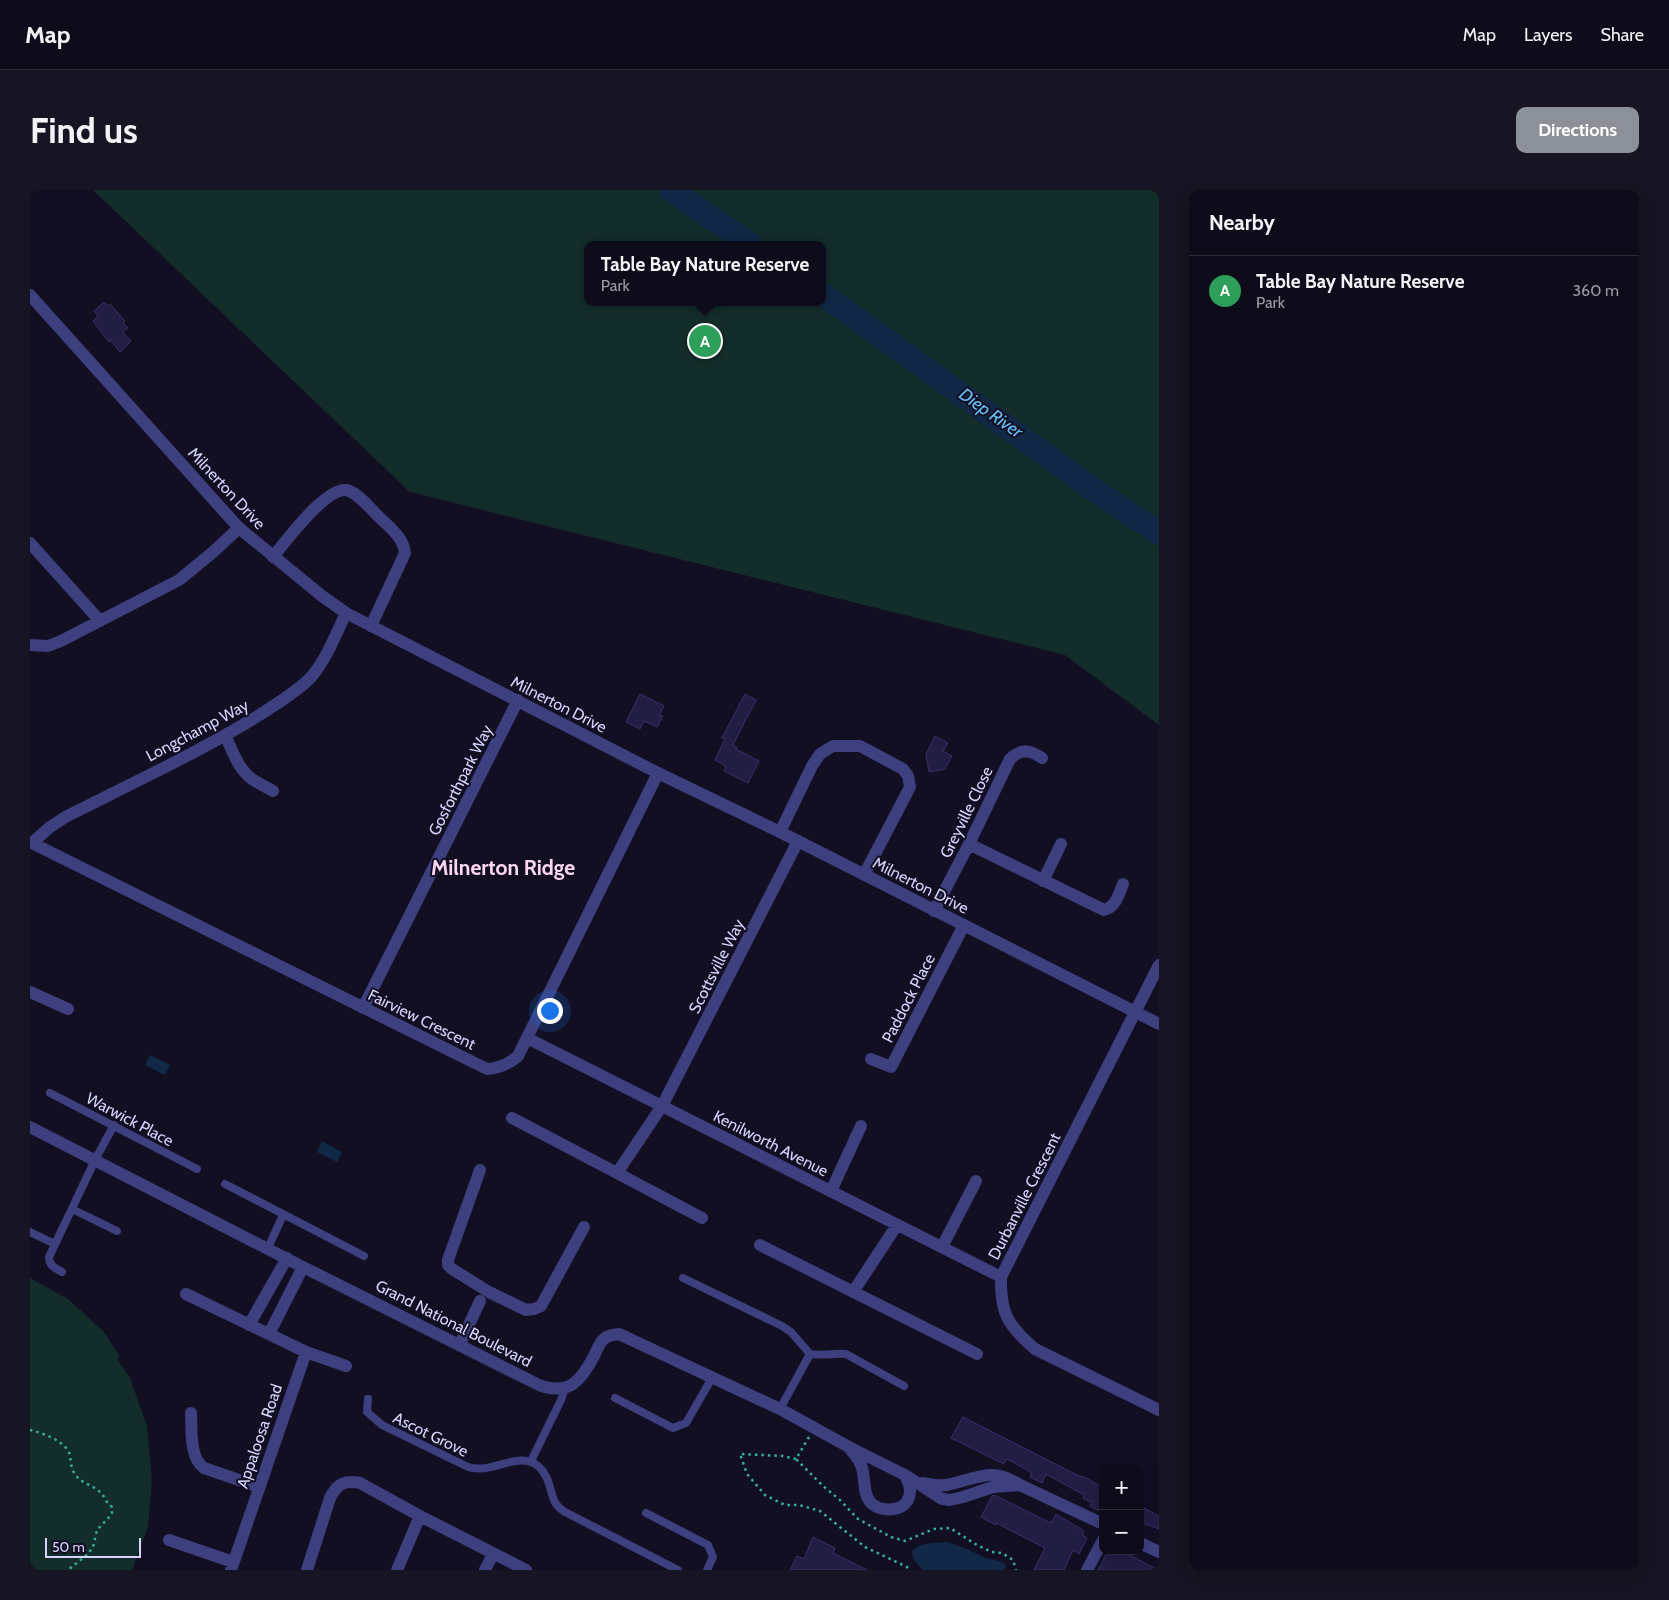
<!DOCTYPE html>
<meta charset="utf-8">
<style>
body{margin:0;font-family:Cabin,sans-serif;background:#171423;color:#f1f3f6}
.controls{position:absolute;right:15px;bottom:15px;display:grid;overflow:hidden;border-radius:10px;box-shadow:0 5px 20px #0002}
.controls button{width:45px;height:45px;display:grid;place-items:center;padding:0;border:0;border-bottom:1px solid #2e2b39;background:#0e0b1a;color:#f1f3f6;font:25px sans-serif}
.scale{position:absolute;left:15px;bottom:12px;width:96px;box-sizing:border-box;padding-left:5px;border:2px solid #d6d4fd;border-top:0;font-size:14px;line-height:18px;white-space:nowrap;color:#d6d4fd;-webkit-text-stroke:4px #120f23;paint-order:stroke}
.you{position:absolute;left:519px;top:820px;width:18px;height:18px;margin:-12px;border:4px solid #fff;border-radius:50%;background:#1a73e8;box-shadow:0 0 0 8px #1a73e833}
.badge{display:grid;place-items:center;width:32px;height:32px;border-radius:50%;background:#8c9099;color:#fff;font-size:16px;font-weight:700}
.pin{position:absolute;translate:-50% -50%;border:2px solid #fff;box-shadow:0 1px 5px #0006}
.popup{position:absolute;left:554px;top:51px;width:242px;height:65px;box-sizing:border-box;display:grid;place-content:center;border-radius:10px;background:#0e0b1a;filter:drop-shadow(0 1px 4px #0005);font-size:16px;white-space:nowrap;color:#9b9ba2}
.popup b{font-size:19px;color:#f1f3f6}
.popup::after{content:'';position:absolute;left:50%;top:100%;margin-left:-10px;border:10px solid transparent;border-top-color:#0e0b1a}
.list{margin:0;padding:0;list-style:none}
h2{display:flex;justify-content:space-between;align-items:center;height:65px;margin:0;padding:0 20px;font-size:21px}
h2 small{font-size:16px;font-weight:400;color:#9b9ba2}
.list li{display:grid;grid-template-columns:32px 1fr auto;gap:15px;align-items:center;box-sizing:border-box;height:70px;padding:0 20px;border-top:1px solid #2e2b39}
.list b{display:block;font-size:19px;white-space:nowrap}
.list p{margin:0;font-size:16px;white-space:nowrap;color:#9b9ba2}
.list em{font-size:16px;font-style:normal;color:#9b9ba2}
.map{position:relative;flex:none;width:1129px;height:1380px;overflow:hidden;border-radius:10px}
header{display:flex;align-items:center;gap:30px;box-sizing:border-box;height:70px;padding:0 25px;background:#0e0b1a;border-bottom:1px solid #2e2b39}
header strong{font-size:24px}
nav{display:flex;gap:28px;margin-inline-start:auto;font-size:18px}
.intro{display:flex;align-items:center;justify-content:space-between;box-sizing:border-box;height:120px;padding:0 30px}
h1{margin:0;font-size:35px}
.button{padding:12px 22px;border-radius:10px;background:#8c9099;color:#fff;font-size:18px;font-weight:700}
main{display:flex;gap:30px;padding:0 30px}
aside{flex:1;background:#0e0b1a;border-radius:10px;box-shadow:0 5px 20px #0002}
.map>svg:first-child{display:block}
.green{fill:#132d2a;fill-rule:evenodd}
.water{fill:#112846}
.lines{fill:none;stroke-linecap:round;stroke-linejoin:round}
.river{stroke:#112846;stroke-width:24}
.building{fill:#221d43;stroke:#39306d}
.path{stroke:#36afa0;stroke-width:2.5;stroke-dasharray:2.5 4;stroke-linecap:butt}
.service{stroke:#3d3f7f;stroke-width:8}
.minor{stroke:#3d3f7f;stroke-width:12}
.tertiary{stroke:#3d3f7f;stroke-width:12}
.labels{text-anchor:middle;stroke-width:4;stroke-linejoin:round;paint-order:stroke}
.street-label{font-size:16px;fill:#d6d4fd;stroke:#120f23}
.water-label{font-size:18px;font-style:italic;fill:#68bdf6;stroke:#120f23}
.district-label{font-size:21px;font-weight:bold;fill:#fdd6f1;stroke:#120f23}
</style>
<header>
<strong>Map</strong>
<nav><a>Map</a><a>Layers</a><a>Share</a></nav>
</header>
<div class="intro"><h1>Find us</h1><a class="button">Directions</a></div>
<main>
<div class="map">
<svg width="1129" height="1380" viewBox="0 0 1129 1380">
<rect width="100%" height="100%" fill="#120f23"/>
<path class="green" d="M63,0h1066v535l-94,-70 -655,-163zM558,55h234v57h-234z
M0,1088l38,21 36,33 15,23 -2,4 13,19 17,48 5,55 -4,46 -16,43h-102z"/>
<path class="water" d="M120,865l20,10 -5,10 -20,-10z
M292,951l20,11 -5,10 -20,-10z
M917,1352l20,7 19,9 17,4 3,5 -2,3h-81l-10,-11 -1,-8c8,-9 24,-8 35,-9z"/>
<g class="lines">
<path class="river" d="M641,0l80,55
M792,104l278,200 59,39"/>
</g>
<path class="building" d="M74,112l4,4 2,-2 15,17 -2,2 5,5 -5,4 8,9 -11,11 -10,-12 -1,2 -16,-21 5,-5 -4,-5z
M610,504l24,12 -5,9 4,1 -6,11 -13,-6 -4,8 -14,-7z
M715,504l11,6 -23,45 4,2 -1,2 23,12 -11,22 -24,-12 2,-5 -11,-6 10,-21 -3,-1z
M905,546l13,7 -5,8 9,5 -7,13 -16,3 -3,-18z
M933,1227l118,60 1,-1 18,10 3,-4v31l-13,-7 2,-3 -9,-5 1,-3 -38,-21 -4,9 -12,-6 2,-4 -21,-12 -5,-2 -2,5 -53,-26z
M964,1305l57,28 5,-9 28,17 -2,4 5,3 -8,16 -6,-4 -9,20h-30l11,-22 -49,-25v2l-15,-8 11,-21z
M1110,1316l19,10v13l-19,-7z
M783,1347l22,11 -2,5 34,17h-77l7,-14 7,3z
M1078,1361h14l36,19h-60z"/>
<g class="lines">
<path class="path" d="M0,1240c13,3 38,12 40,26 1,6 1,13 5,18 5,9 18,11 25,18 5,4 5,10 12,15v7l-15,16 -4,17 -5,7 -20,16
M779,1247l-13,22 27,27 17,14 18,19 33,18 14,4 29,-12 16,-1 27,17 15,7 10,1 11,7 3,10
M766,1269l-13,-3 -43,-2 7,20 18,21 20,10h14l21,6 45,36 42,20 3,3"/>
<path class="service" d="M20,903l147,76
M195,994l139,72
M42,1019l45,22
M0,1042l25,12
M238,1058l15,-33
M32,1082c-7,-4 -13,-6 -13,-15l46,-97 19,-35
M653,1088l99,48 9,6 19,22c13,2 24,-1 36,0l58,32
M585,1208l58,30 13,-5 26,-45
M338,1209l-1,13 15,13 86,42c24,8 51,-17 70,-1 13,11 11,26 18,38 2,3 6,6 9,8l113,58
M750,1219l30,-55
M501,1271l30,-61 4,-12
M616,1323l62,32 5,12 -6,13"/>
<path class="minor" d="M0,353l70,78
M243,367c13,-16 52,-69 73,-67 11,2 22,16 30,24 12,12 27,22 29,39l-34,73
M0,455l18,1 13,-5 118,-61 33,-27 27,-25
M195,545c7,15 13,34 27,44 6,4 14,8 21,12
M750,642l32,-66 8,-12 13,-8h27l43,23 5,7 2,11 -46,88
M0,652l457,227c13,-1 22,-5 31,-13l140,-283
M2,653l18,-16 17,-11c62,-31 126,-61 186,-97 16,-10 47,-29 59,-43 15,-18 24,-42 34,-63
M939,654l135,66c12,-3 15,-16 19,-26
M1013,691l18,-37
M904,721l35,-67 41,-85c12,-11 20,-9 32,-1
M1129,775l-158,312c-1,36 7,49 34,72l124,61
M0,802l38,17
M333,818l155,-308
M497,848l474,239
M841,869l20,8 73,-142
M482,928l105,55
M0,937l273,140 236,118c30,11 42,-4 55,-29 3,-6 5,-13 10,-17 4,-4 10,-4 15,-5l161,75 69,38 56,28 37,24 8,1 13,-3 30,-10 27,-2
M450,980l-32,90v5l4,4 37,23 37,18 8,-1 7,-3 43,-79
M801,1001l30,-65
M672,1028l-85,-45 45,-67 136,-265
M730,1055l217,109
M912,1057l34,-66
M823,1102l44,-67
M156,1104l120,58 -75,218
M219,1135l38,-67
M239,1144l34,-67
M430,1154l20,-43
M276,1162l40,14
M161,1223c1,17 -2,44 13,55l55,19
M820,1259c5,6 10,11 12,19 3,10 1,25 8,34 10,11 35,10 39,-5 3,-8 -1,-16 -4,-22
M892,1293c8,1 16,3 24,2 29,-5 45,-20 74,0l83,39
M139,1350l64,22
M1110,1353l19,9
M277,1380l23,-72c7,-14 14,-18 30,-15l60,33 106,54
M367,1380l23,-54
M455,1380l8,-16
M1057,1380l16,-30"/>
<path class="tertiary" d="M0,105l209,233 83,68 24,17 312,160 122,59 379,192"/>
</g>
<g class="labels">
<g class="street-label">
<text transform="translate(197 298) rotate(47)" y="6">Milnerton Drive</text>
<text transform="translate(529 514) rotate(27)" y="6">Milnerton Drive</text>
<text transform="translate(167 540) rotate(-28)" y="6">Longchamp Way</text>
<text transform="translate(430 590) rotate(-63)" y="6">Gosforthpark Way</text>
<text transform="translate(936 622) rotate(-64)" y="6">Greyville Close</text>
<text transform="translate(891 695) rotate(27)" y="6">Milnerton Drive</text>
<text transform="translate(686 776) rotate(-63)" y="6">Scottsville Way</text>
<text transform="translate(878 808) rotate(-63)" y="6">Paddock Place</text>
<text transform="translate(392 829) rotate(26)" y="6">Fairview Crescent</text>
<text transform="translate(100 929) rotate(28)" y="6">Warwick Place</text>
<text transform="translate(741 953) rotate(27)" y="6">Kenilworth Avenue</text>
<text transform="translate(994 1006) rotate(-63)" y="6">Durbanville Crescent</text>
<text transform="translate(424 1133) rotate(27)" y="6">Grand National Boulevard</text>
<text transform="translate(401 1244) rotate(26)" y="6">Ascot Grove</text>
<text transform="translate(229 1246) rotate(-71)" y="6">Appaloosa Road</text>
</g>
<g class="water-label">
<text transform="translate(961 223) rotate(35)" y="6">Diep River</text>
</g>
<g class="district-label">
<text x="473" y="685">Milnerton Ridge</text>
</g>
</g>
</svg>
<div class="controls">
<button>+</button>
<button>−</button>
</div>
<div class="scale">50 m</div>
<div class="you"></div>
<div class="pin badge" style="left:675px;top:151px;background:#2e9e5b">A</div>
<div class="popup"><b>Table Bay Nature Reserve</b>Park</div>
</div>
<aside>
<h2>Nearby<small></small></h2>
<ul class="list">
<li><span class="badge" style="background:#2e9e5b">A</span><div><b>Table Bay Nature Reserve</b><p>Park</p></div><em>360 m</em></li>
</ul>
</aside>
</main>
